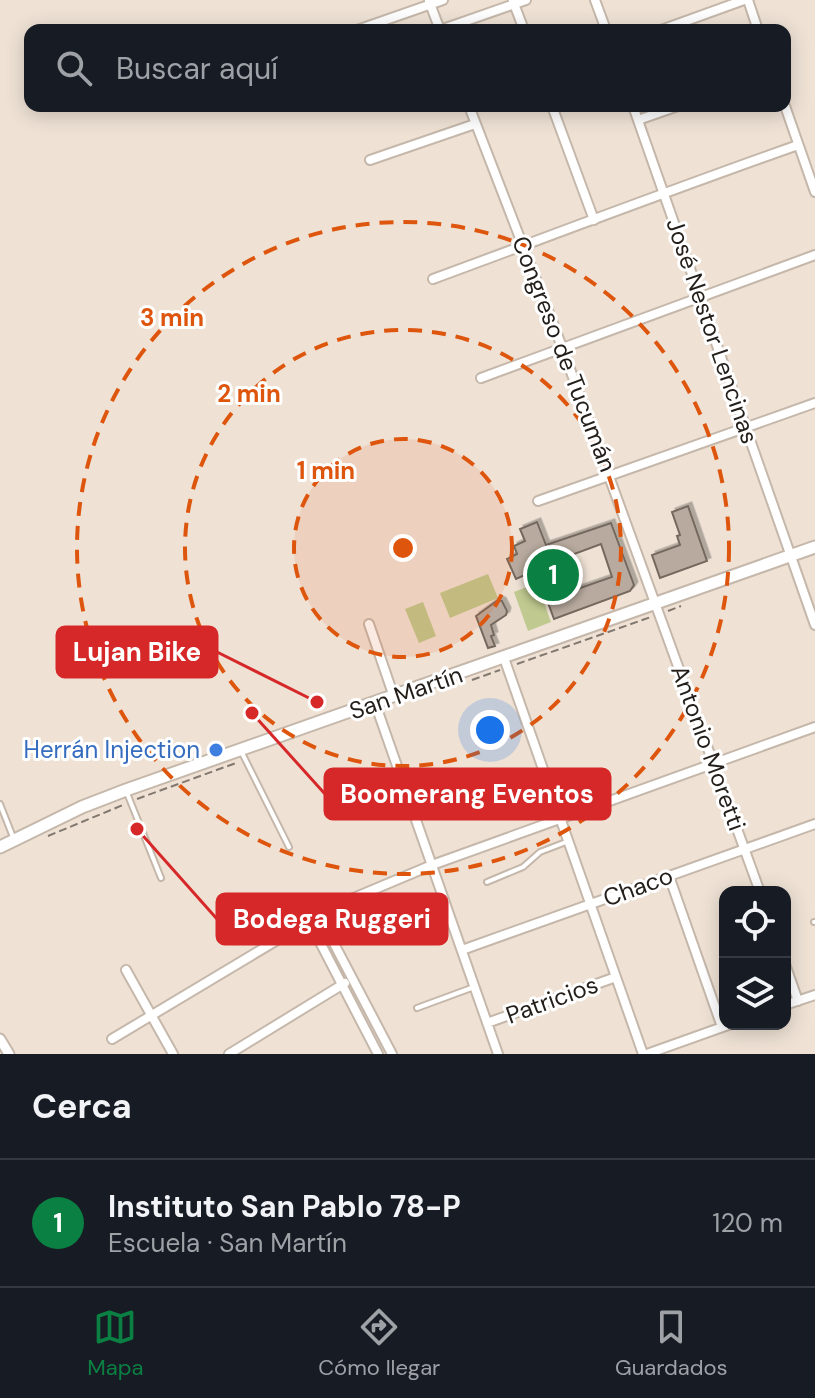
<!DOCTYPE html>
<html lang="es">
<meta charset="utf-8">
<style>
body{margin:0;font-family:"DM Sans",sans-serif;background:#242831;color:#f1f3f6}
.controls{position:absolute;right:24px;bottom:24px;display:grid;overflow:hidden;border-radius:16px;box-shadow:0 4px 20px #0003}
.controls button{width:72px;height:72px;display:grid;place-items:center;padding:0;border:0;border-bottom:2px solid #363941;background:#171b24;color:#f1f3f6;font:40px sans-serif}
.you{position:absolute;left:490px;top:730px;width:28px;height:28px;margin:-20px;border:6px solid #fff;border-radius:50%;background:#1a73e8;box-shadow:0 0 0 12px #1a73e833}
.badge{display:grid;place-items:center;width:52px;height:52px;border-radius:50%;background:#0b8043;color:#fff;font-size:26px;font-weight:700}
.pin{position:absolute;translate:-50% -50%;border:4px solid #fff;box-shadow:0 2px 8px #0006}
.list{margin:0;padding:0;list-style:none}
h2{display:flex;justify-content:space-between;align-items:center;height:104px;margin:0;padding:0 32px;font-size:34px}
h2 small{font-size:26px;font-weight:400;color:#9ea1a6}
.list li{display:grid;grid-template-columns:52px 1fr auto;gap:24px;align-items:center;box-sizing:border-box;height:128px;padding:0 32px;border-top:2px solid #363941}
.list b{display:block;font-size:30px;white-space:nowrap}
.list p{margin:0;font-size:26px;white-space:nowrap;color:#9ea1a6}
.list em{font-size:26px;font-style:normal;color:#9ea1a6}
.icon{flex:none;width:44px;height:44px;fill:none;stroke:currentColor;stroke-width:2;stroke-linecap:round;stroke-linejoin:round}
.map{position:relative;flex:none;width:815px;height:1054px;overflow:hidden}
.search{position:absolute;background:#171b24;box-shadow:0 4px 20px #0003;left:24px;right:24px;top:24px;height:88px;display:flex;align-items:center;gap:20px;box-sizing:border-box;padding:0 28px;border-radius:16px;color:#9ea1a6;font-size:30px}
.sheet{height:232px;background:#171b24}
nav{display:flex;justify-content:space-around;align-items:center;box-sizing:border-box;height:112px;border-top:2px solid #363941;background:#171b24;font-size:22px;color:#9ea1a6}
nav a{display:grid;justify-items:center;gap:4px}
nav .on{color:#0b8043}
.map>svg:first-child{display:block}
.green{fill:#c0c98f}
.building{fill:#b8aa9e;stroke:#74685d;stroke-width:2;fill-rule:evenodd;filter:url(#shadow)}
.lines{fill:none;stroke-linecap:round;stroke-linejoin:round}
.service-casing{stroke:#c5b8ab;stroke-width:8}
.minor-casing{stroke:#c5b8ab;stroke-width:12}
.tertiary-casing{stroke:#c5b8ab;stroke-width:13}
.secondary-casing{stroke:#c5b8ab;stroke-width:15}
.path{stroke:#81786f;stroke-width:2;stroke-dasharray:8 4;stroke-linecap:butt}
.service{stroke:#fff;stroke-width:4}
.minor{stroke:#fff;stroke-width:8}
.tertiary{stroke:#fff;stroke-width:9}
.secondary{stroke:#fff;stroke-width:11}
.ring{fill:none;stroke:#de560d;stroke-width:4;stroke-dasharray:14 10}
.shop-dot{fill:#3f7fe0;stroke:#fff;stroke-width:3}
.labels{text-anchor:middle;stroke-width:6;stroke-linejoin:round;paint-order:stroke}
.street-label{font-size:24px;fill:#231e19;stroke:#fff}
.shop-label{font-size:24px;fill:#366cbe;stroke:#fff;text-anchor:end}
.centre{fill:#de560d;stroke:#fff;stroke-width:4}
.ring-label{font-size:24px;text-anchor:middle;font-weight:bold;fill:#de560d;stroke:#fff;stroke-width:6;stroke-linejoin:round;paint-order:stroke}
.leader{fill:none;stroke:#d62828;stroke-width:3}
.callout-dot{fill:#d62828;stroke:#fff;stroke-width:3}
.callout{fill:#d62828;stroke:#d62828;stroke-width:3}
.callout-label{font-size:26px;text-anchor:middle;font-weight:bold;fill:#fff}
</style>
<div class="map">
<svg width="815" height="1054" viewBox="0 0 815 1054">
<defs>
<filter id="shadow"><feDropShadow dx="3.5" dy="-3.5" stdDeviation="0" flood-color="#0004"/></filter>
</defs>
<rect width="100%" height="100%" fill="#efe2d5"/>
<path class="green" d="M488,574l10,24 -48,20 -10,-25z
M537,583l14,39 -23,9 -14,-39z
M423,602l13,34 -17,7 -14,-34z"/>
<path class="building" d="M688,506l19,55 -47,17 -8,-23 28,-10 -3,-9 3,-1 -8,-23z
M537,522l9,23 65,-22 23,62 -4,6 -76,28 -18,-49 -20,9 -9,-20 10,-5 -3,-8 11,-5 -5,-12zM601,544l11,33 -46,16 -11,-32z
M498,600l4,1 5,10 -1,4 -15,10 3,10 -3,1 4,10 -7,2 -12,-32z"/>
<g class="lines">
<defs>
<path id="service" d="M242,753l47,94
M127,793l34,85
M0,804l13,33
M487,882l36,-15 17,-15 26,-10
M814,922h1
M417,1008l57,-21"/>
<path id="minor" d="M595,0l11,30
M748,0l10,30
M429,1l11,29
M513,1l11,29
M357,30l86,-30
M440,30l86,-30
M661,30l83,-30
M469,106l93,241 198,545
M552,106l42,114
M633,106l182,519
M785,106l30,86
M638,120l40,-14
M370,160l105,-36
M433,279c122,-45 243,-91 365,-134
M481,378l334,-123
M538,501l277,-98
M369,624l25,73
M504,658l139,396
M375,703l123,351
M669,876l53,151
M319,915l73,139
M309,921l69,133
M462,950l353,-126
M785,964l13,37
M126,970l47,84
M785,1005l30,-10
M487,1023l129,-46
M112,1039l207,-124 25,-13 88,-37 383,-138
M229,1054l116,-71
M647,1054l84,-30"/>
<path id="tertiary" d="M0,1039l9,15"/>
<path id="secondary" d="M0,847l82,-40 44,-17 689,-243"/>
</defs>
<use href="#service" class="service-casing"/>
<use href="#minor" class="minor-casing"/>
<use href="#tertiary" class="tertiary-casing"/>
<use href="#secondary" class="secondary-casing"/>
<path class="path" d="M668,611l13,-5
M517,664l134,-47
M472,680l28,-10
M137,799l99,-36
M48,836l75,-31"/>
<use href="#service" class="service"/>
<use href="#minor" class="minor"/>
<use href="#tertiary" class="tertiary"/>
<use href="#secondary" class="secondary"/>
</g>
<circle cx="403" cy="548" r="109" fill="#de560d" fill-opacity=".12"/>
<g class="ring">
<circle cx="403" cy="548" r="109"/>
<circle cx="403" cy="548" r="218"/>
<circle cx="403" cy="548" r="326"/>
</g>
<circle class="shop-dot" cx="216" cy="750" r="8"/>
<g class="labels">
<g class="street-label">
<text transform="translate(712 331) rotate(71)" y="8">José Nestor Lencinas</text>
<text transform="translate(564 354) rotate(69)" y="8">Congreso de Tucumán</text>
<text transform="translate(406 693) rotate(-19)" y="8">San Martín</text>
<text transform="translate(708 748) rotate(70)" y="8">Antonio Moretti</text>
<text transform="translate(638 887) rotate(-20)" y="8">Chaco</text>
<text transform="translate(552 1000) rotate(-20)" y="8">Patricios</text>
</g>
<g class="shop-label">
<text x="200" y="758">Herrán Injection</text>
</g>
</g>
<circle cx="403" cy="548" r="12" class="centre"/>
<g class="ring-label">
<text x="172" y="326">3 min</text>
<text x="249" y="402">2 min</text>
<text x="326" y="479">1 min</text>
</g>
<path class="leader" d="M317 702L217 652M252 713L325 794M137 829L217 919"/>
<g class="callout-dot">
<circle cx="317" cy="702" r="8"/>
<circle cx="252" cy="713" r="8"/>
<circle cx="137" cy="829" r="8"/>
</g>
<g class="callout">
<rect x="57" y="627" width="160" height="50" rx="8"/>
<rect x="325" y="769" width="285" height="50" rx="8"/>
<rect x="217" y="894" width="230" height="50" rx="8"/>
</g>
<g class="callout-label">
<text x="137" y="661">Lujan Bike</text>
<text x="467" y="803">Boomerang Eventos</text>
<text x="332" y="928">Bodega Ruggeri</text>
</g>
</svg>
<div class="controls">
<button><svg class="icon" aria-label="locate" viewBox="0 0 24 24"><circle cx="12" cy="12" r="6"/><path d="M12 2v4M12 18v4M2 12h4M18 12h4"/></svg></button>
<button><svg class="icon" aria-label="layers" viewBox="0 0 24 24"><path d="M12 4l9 5-9 5-9-5zM3 14l9 5 9-5"/></svg></button>
</div>
<div class="you"></div>
<div class="pin badge" style="left:553px;top:575px">1</div>
<div class="search"><svg class="icon" aria-label="search" viewBox="0 0 24 24"><circle cx="10" cy="10" r="6"/><path d="M15 15l6 6"/></svg>Buscar aquí</div>
</div>
<section class="sheet">
<h2>Cerca<small></small></h2>
<ul class="list">
<li><span class="badge">1</span><div><b>Instituto San Pablo 78-P</b><p>Escuela · San Martín</p></div><em>120 m</em></li>
</ul>
</section>
<nav>
<a class="on"><svg class="icon" aria-label="map" viewBox="0 0 24 24"><path d="M3 6l6-2 6 2 6-2v14l-6 2-6-2-6 2zM9 4v14M15 6v14"/></svg>Mapa</a>
<a><svg class="icon" aria-label="directions" viewBox="0 0 24 24"><path d="M12 3l9 9-9 9-9-9zM9 14v-3h6M13 9l2 2-2 2"/></svg>Cómo llegar</a>
<a><svg class="icon" aria-label="saved" viewBox="0 0 24 24"><path d="M7 4h10v16l-5-4-5 4z"/></svg>Guardados</a>
</nav>
